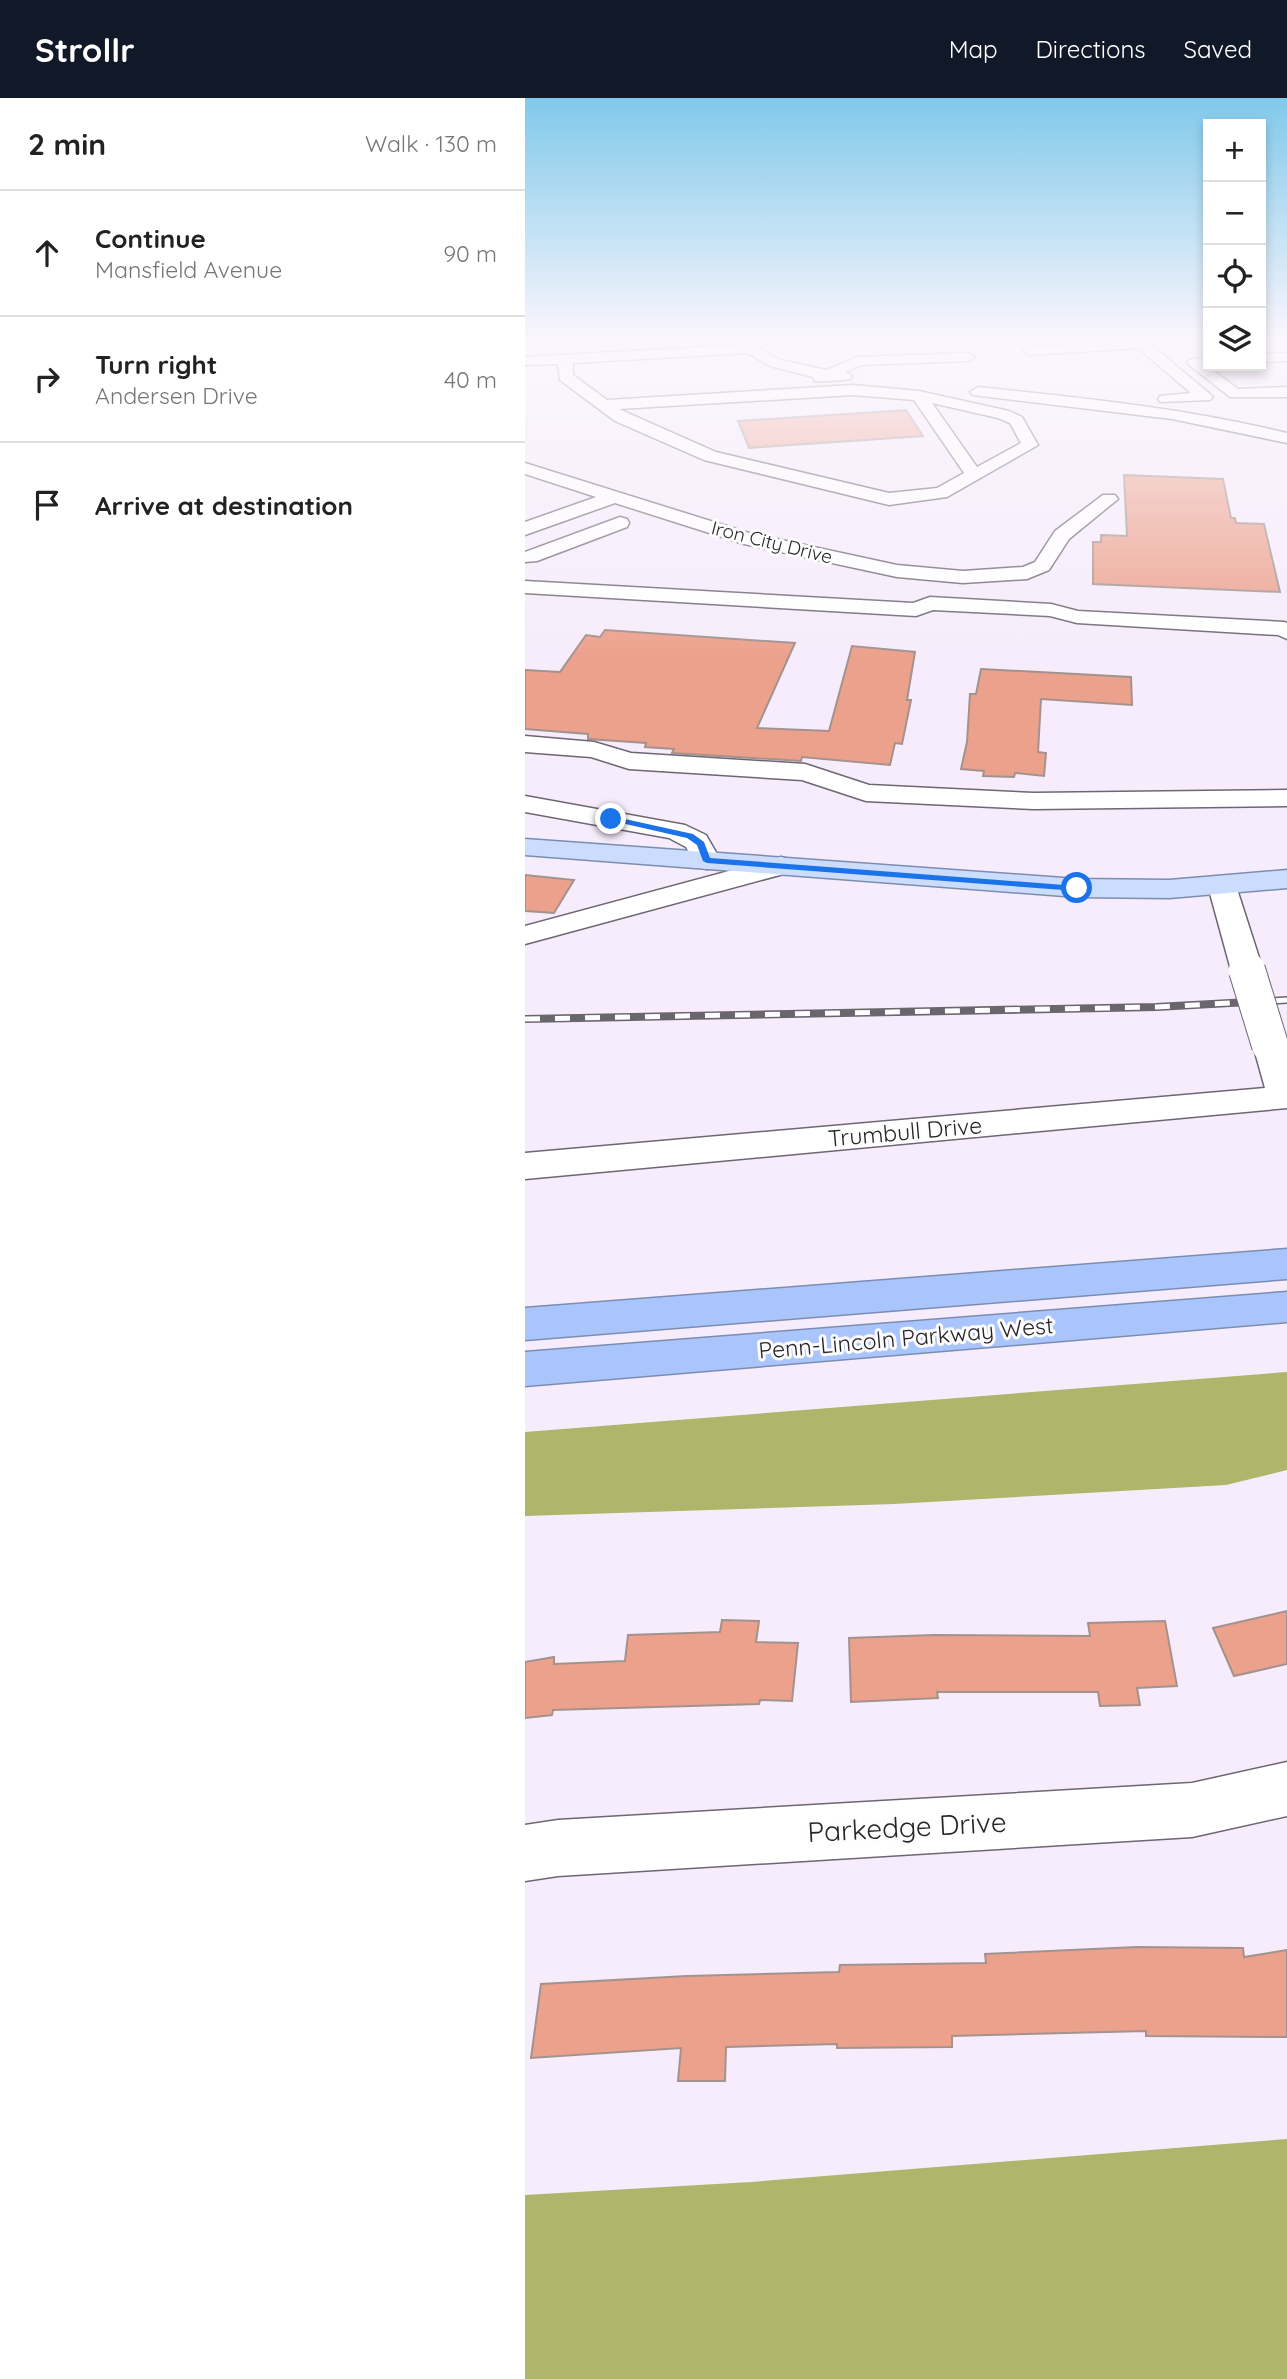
<!DOCTYPE html>
<meta charset="utf-8">
<style>
body{margin:0;font-family:Quicksand,sans-serif;background:#f2f2f2;color:#222}
.controls{position:absolute;right:21px;top:21px;display:grid;overflow:hidden;border-radius:0px;box-shadow:0 4px 10px #0003}
.controls button{width:63px;height:63px;display:grid;place-items:center;padding:0;border:0;border-bottom:2px solid #e0e0e0;background:#fff;color:#222;font:35px sans-serif}
.stop{position:absolute;width:21px;height:21px;margin:-16px;border:5px solid #1a73e8;border-radius:50%;background:#fff}
.stop.end{background:#1a73e8;border-color:#fff;box-shadow:0 2px 7px #0008}
.list{margin:0;padding:0;list-style:none}
h2{display:flex;justify-content:space-between;align-items:center;height:91px;margin:0;padding:0 28px;font-size:30px}
h2 small{font-size:23px;font-weight:400;color:#767676}
.list li{display:grid;grid-template-columns:46px 1fr auto;gap:21px;align-items:center;box-sizing:border-box;height:126px;padding:0 28px;border-top:2px solid #e0e0e0}
.list b{display:block;font-size:26px;white-space:nowrap}
.list p{margin:0;font-size:23px;white-space:nowrap;color:#767676}
.list em{font-size:23px;font-style:normal;color:#767676}
.icon{flex:none;width:38px;height:38px;fill:none;stroke:currentColor;stroke-width:2;stroke-linecap:round;stroke-linejoin:round}
.map{position:relative;flex:none;width:762px;height:2281px;overflow:hidden}
header{display:flex;align-items:center;gap:42px;box-sizing:border-box;height:98px;padding:0 35px;background:#111827;color:#fff}
header strong{font-size:33px}
nav{display:flex;gap:38px;margin-inline-start:auto;font-size:24px}
main{display:flex}
aside{flex:1;background:#fff}
.map>svg:first-child{display:block}
.forest{fill:#b1b46b}
.building{fill:#eca18c;stroke:#a3928e;stroke-width:2}
.lines{fill:none;stroke-linecap:round;stroke-linejoin:round}
.minor-casing{stroke:#6e6672;stroke-width:3}
.major-casing{stroke:#7c8db2;stroke-width:3}
.highway-casing{stroke:#7c8db2;stroke-width:3}
.minor{fill:#fff;fill-rule:evenodd}
.major{fill:#ccdcfd;fill-rule:evenodd}
.highway{fill:#aac5fc;fill-rule:evenodd}
.rail-casing{stroke:#6b656e;stroke-width:8}
.rail{stroke:#fdfdfd;stroke-width:5;stroke-dasharray:15;stroke-linecap:butt}
.minor-bridge-casing{stroke:#6e6672;stroke-width:38;stroke-linecap:butt}
.minor-bridge{stroke:#fff;stroke-width:36}
.route{fill:#1a73e8}
.labels{text-anchor:middle;stroke-width:6;stroke-linejoin:round;paint-order:stroke}
.far-street-label{font-size:19px;fill:#28252a;stroke:#fdfdfd}
.street-label{font-size:23px;fill:#28252a;stroke:#fdfdfd}
.near-street-label{font-size:28px;fill:#28252a;stroke:#fdfdfd}
</style>
<header>
<strong>Strollr</strong>
<nav><a>Map</a><a>Directions</a><a>Saved</a></nav>
</header>
<main>
<aside>
<h2>2 min<small>Walk · 130 m</small></h2>
<ul class="list">
<li><svg class="icon" aria-label="ahead" viewBox="0 0 24 24"><path d="M12 20V5M6 11l6-6 6 6"/></svg><div><b>Continue</b><p>Mansfield Avenue</p></div><em>90 m</em></li>
<li><svg class="icon" aria-label="right" viewBox="0 0 24 24"><path d="M7 20v-9h11M14 6l5 5-5 5"/></svg><div><b>Turn right</b><p>Andersen Drive</p></div><em>40 m</em></li>
<li><svg class="icon" aria-label="arrive" viewBox="0 0 24 24"><path d="M6 21V4h12l-3 4 3 4H6"/></svg><div><b>Arrive at destination</b></div></li>
</ul>
</aside>
<div class="map">
<svg width="762" height="2281" viewBox="0 0 762 2281">
<rect width="100%" height="100%" fill="#f6ecfb"/>
<path class="forest" d="M762,1274v98l-61,15 -332,19 -369,12v-84z
M762,2041v240h-762v-184l226,-13z"/>
<path class="building" d="M381,312l17,26 -174,12 -11,-27z
M599,377l99,4 8,39h4l1,5 28,1 16,68 -187,-8v-42h8v-7l26,1z
M80,532l190,13 -38,85 72,3 23,-85 63,6 -8,48h4l-9,44 -7,-1 -5,22 -88,-8 -1,4 -129,-8 2,-4 -29,-2 1,-4 -58,-4v-5l-63,-5v-59l35,2 26,-37 14,2z
M456,571l150,8 1,28 -91,-6 -3,53 8,1 -2,23 -29,-3 -1,4 -31,-1 1,-5 -23,-2 6,-27 3,-48h6z
M0,777l49,5 -20,33 -29,-2z
M762,1513v53l-53,12 -21,-48z
M197,1522l37,1 -3,21 42,1 -6,58 -32,-1 -1,4 -206,6 -1,5 -27,3v-56l29,-5v7l71,-3 3,-26 92,-3z
M640,1523l12,65 -40,2 3,17 -40,1 -2,-14h-161l1,6 -87,4 -2,-64 85,-3 156,1 -2,-13z
M612,1849l106,1 1,9 43,-7v87l-141,-1v-5l-194,5v11l-115,1v-4l-111,3 -1,34h-47l3,-33 -150,10 10,-74 146,-8 152,-4 1,-7 146,-2 -1,-9z"/>
<g class="lines">
<defs>
<path id="minor" d="M211,242h14l18,14 13,6 45,10 32,-13 110,-4 7,4 -7,4 -107,4 -15,7 6,4 -2,3c-4,1 -31,3 -35,2l-2,-4 -43,-11 -23,-13 -174,10v12l34,25 246,-15 66,6 90,20 13,6 16,28 -91,52 -58,8 -185,-45 -89,-39 -55,-41 -2,-16 -33,1v-8l215,-12zM328,297l61,5 50,73 -27,15 -48,5 -173,-41 -97,-43zM407,305l66,15 12,5 11,20 -44,24z
M620,242l65,54 3,3 -3,3 -50,2 -2,-3 2,-3 31,-3 -53,-45 -108,7 -7,-4 7,-4z
M762,255v8l-26,1v-8z
M683,259l-1,9 31,23 49,-2v10h-57l-43,-34 2,-3z
M453,289c104,11 207,21 309,46v10l-115,-24 -199,-24 -3,-3z
M0,365l224,70 148,32 66,6 60,-4 12,-5 20,-31 48,-36h12l3,4 -49,40 -20,31 -22,9 -64,4 -66,-6 -153,-33 -129,-41 -90,32v-13l71,-25 -71,-23z
M95,419l7,2 2,4 -2,4 -90,34 -12,1v-10z
M0,483l388,22 17,-6 121,7 27,7 206,11 3,1v16l-9,-4 -201,-12 -27,-7 -117,-6 -17,6 -391,-23z
M0,638l69,6 37,11 174,11 64,21 165,8 253,-3v16l-253,3 -168,-8 -64,-21 -173,-11 -38,-12 -66,-5z
M0,698l160,29 21,10 15,26 -4,6 -10,2 -10,-2 -11,-20 -17,-9 -144,-26z
M256,759l10,3 4,6 -4,6 -266,72v-18z
M697,779l10,3 4,6 27,84 -5,7 -11,2 -11,-2 -5,-7 -23,-84 4,-6z
M745,937l12,3 5,8v62l-762,71v-26l740,-65 -12,-43 5,-7z
M762,1664v54l-95,21 -634,39 -33,5v-56l33,-5 634,-37z"/>
<path id="major" d="M0,741l552,40 92,1 118,-10v18l-118,10 -92,-1 -552,-42z"/>
<path id="highway" d="M762,1151v30l-762,61v-32z
M762,1194v30l-762,64v-34z"/>
</defs>
<use href="#minor" class="minor-casing"/>
<use href="#major" class="major-casing"/>
<use href="#highway" class="highway-casing"/>
<use href="#minor" class="minor"/>
<use href="#major" class="major"/>
<use href="#highway" class="highway"/>
<defs>
<path id="rail" d="M0,921l631,-12 131,-7"/>
</defs>
<use href="#rail" class="rail-casing"/>
<use href="#rail" class="rail"/>
<defs>
<path id="minor-bridge" d="M722,872l23,75"/>
</defs>
<use href="#minor-bridge" class="minor-bridge-casing"/>
<use href="#minor-bridge" class="minor-bridge"/>
</g>
<linearGradient id="sky" x2="0" y2="1"><stop stop-color="#80c9ea"/><stop offset="0.43" stop-color="#fbf6fd"/><stop offset="1" stop-color="#fbf6fd" stop-opacity="0"/></linearGradient>
<rect width="762" height="561" fill="url(#sky)"/>
<path class="route" d="M86,718l82,18 11,8 6,16 367,28 4,2 -4,3 -370,-28 -4,-2 -6,-16 -10,-7 -79,-18z"/>
<g class="labels">
<g class="far-street-label">
<text transform="translate(247 444) rotate(14)" y="7">Iron City Drive</text>
</g>
<g class="street-label">
<text transform="translate(380 1034) rotate(-5)" y="8">Trumbull Drive</text>
<text transform="translate(381 1240) rotate(-5)" y="8">Penn-Lincoln Parkway West</text>
</g>
<g class="near-street-label">
<text transform="translate(382 1729) rotate(-3)" y="10">Parkedge Drive</text>
</g>
</g>
</svg>
<div class="controls">
<button>+</button>
<button>−</button>
<button><svg class="icon" aria-label="locate" viewBox="0 0 24 24"><circle cx="12" cy="12" r="6"/><path d="M12 2v4M12 18v4M2 12h4M18 12h4"/></svg></button>
<button><svg class="icon" aria-label="layers" viewBox="0 0 24 24"><path d="M12 4l9 5-9 5-9-5zM3 14l9 5 9-5"/></svg></button>
</div>
<div class="stop" style="left:552px;top:790px"></div>
<div class="stop end" style="left:86px;top:721px"></div>
</div>
</main>
